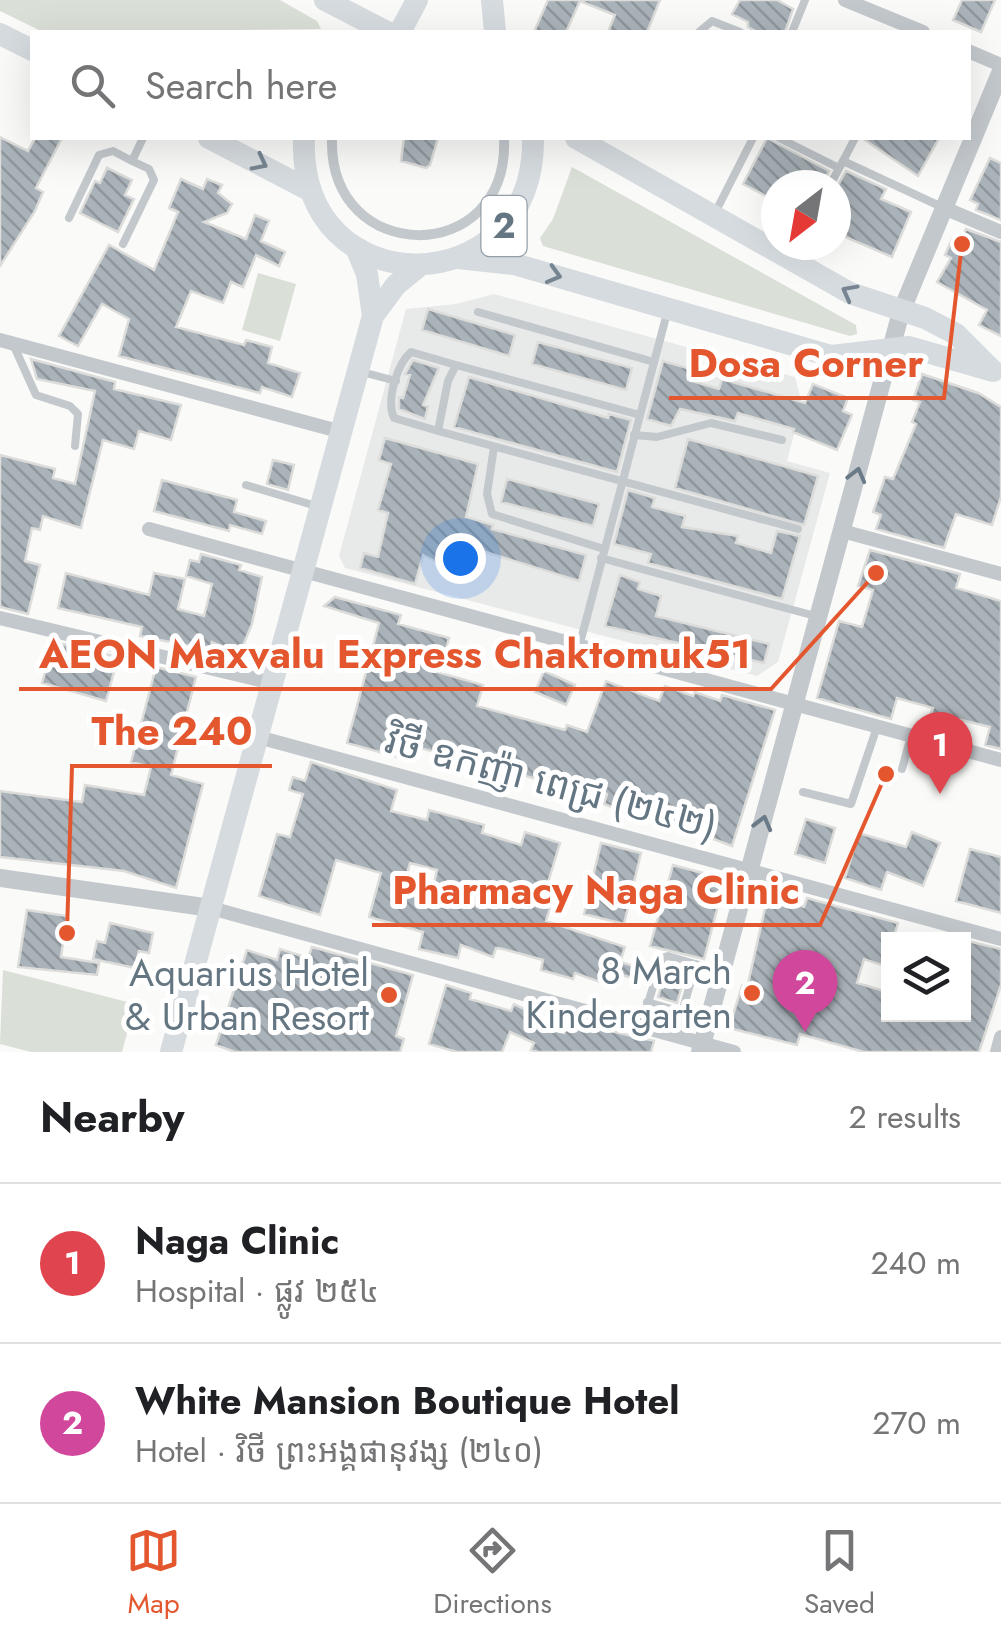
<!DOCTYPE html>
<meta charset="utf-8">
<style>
body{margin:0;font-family:Jost,"Noto Sans Khmer",sans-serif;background:#f2f2f2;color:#202124}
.controls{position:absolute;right:30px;bottom:30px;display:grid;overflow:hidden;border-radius:0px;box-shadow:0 10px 40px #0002}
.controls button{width:90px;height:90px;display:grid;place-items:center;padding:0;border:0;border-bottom:2px solid #e0e0e0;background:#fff;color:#202124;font:50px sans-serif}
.compass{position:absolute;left:761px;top:170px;width:90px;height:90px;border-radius:50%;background:#fff;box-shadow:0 10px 40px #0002;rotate:211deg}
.you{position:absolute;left:460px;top:558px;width:35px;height:35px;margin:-25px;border:8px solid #fff;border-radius:50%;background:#1a73e8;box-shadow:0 0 0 15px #1a73e833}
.badge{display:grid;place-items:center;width:65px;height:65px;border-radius:50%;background:#e4572e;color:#fff;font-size:32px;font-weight:700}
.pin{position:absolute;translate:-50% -82px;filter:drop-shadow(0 2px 5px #0008)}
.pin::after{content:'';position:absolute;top:52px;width:35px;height:30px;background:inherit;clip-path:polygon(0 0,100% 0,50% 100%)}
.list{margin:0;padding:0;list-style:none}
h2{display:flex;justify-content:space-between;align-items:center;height:130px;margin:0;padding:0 40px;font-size:42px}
h2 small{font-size:32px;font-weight:400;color:#757577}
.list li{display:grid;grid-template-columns:65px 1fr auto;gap:30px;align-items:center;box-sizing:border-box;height:160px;padding:0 40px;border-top:2px solid #e0e0e0}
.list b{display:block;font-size:38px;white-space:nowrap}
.list p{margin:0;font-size:32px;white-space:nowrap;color:#757577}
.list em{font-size:32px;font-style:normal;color:#757577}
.icon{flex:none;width:55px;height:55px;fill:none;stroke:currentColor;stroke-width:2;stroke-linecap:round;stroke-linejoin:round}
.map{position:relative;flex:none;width:1001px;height:1052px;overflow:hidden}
.search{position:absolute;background:#fff;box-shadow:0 10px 40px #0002;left:30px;right:30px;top:30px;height:110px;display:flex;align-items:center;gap:25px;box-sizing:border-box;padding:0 35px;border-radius:0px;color:#757577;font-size:38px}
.sheet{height:450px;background:#fff}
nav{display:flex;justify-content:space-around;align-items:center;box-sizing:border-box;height:140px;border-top:2px solid #e0e0e0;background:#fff;font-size:28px;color:#757577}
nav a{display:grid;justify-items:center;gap:5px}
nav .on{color:#e4572e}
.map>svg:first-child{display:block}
.built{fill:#e8e9e9}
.green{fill:#dadfd7}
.building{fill:url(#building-back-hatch);stroke:#dcdcda;stroke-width:2.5;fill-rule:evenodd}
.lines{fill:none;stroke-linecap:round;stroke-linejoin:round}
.service{stroke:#c3c8cc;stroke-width:8}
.pedestrian{stroke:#c3c8cc;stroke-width:10}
.minor{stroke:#c3c8cc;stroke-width:14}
.tertiary{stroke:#c3c8cc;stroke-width:18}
.primary{stroke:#d6dbdf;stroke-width:22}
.oneway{stroke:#768591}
.oneway2{stroke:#6a7a87}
.poi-dot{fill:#e4572e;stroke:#fff;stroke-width:4}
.labels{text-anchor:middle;stroke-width:10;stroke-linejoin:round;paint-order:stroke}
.shield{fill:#fff;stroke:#939fa8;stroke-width:2.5}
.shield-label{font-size:35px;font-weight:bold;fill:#657683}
.street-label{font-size:38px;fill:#657683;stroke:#fff}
.poi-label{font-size:38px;fill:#657683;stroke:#fff;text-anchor:end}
.leader{fill:none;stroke:#e4572e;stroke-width:4}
.callout-dot{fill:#e4572e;stroke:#fff;stroke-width:4}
.callout-label{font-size:40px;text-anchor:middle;font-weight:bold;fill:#e4572e;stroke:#fff;stroke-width:10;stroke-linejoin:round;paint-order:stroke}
</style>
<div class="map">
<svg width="1001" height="1052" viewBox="0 0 1001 1052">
<defs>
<pattern id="building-back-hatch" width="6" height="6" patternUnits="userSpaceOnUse" patternTransform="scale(2.5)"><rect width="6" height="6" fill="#aab3b9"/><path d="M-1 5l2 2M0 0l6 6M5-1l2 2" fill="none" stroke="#8e969c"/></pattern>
</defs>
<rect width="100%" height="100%" fill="#fafaf8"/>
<path class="built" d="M494,294l301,83 7,27 -15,57 43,12 -52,189 -21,14 -412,-108 -6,-12 67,-247 50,-5z"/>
<path class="green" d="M0,0h280l37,21 4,8 -278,3 -43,-21z
M572,167l284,158 1,9 -7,2 -307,-90 -3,-8 13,-19z
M258,273l38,11 -16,57 -38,-11z
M3,970l132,34 -13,48h-91l-31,-8z"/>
<path class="building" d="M548,0h112l-13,32h-39l7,-17 -35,-14 -14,31h-32z
M740,0h37l16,9 -8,23h-28l-9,-5v-5l-16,-8z
M962,0h33l-14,32 -28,-12z
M0,137l28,14 7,-13h27l-26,50 7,4 -8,19 -35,55z
M404,138h34l-8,27 -4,3 -25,-7z
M767,138l62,33 -6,14h-47v16l-33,-17z
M862,138h77l-21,38z
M990,158l11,5v57l-25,-10 2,-6 -8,-4z
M107,168l25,12 -7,15 9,4 -16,33 -38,-19 15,-32 5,2z
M846,171l40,18 -5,10 30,13 -19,45 -56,-24v-44z
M181,179l22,10 4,-10 15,6 -4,8 14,11 -5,9 -23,9 42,17 9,-24 14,6 -8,20 24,11 -6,14 -23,-11 -13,32 -12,-5 -8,21 -32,-12 -15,36 68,18 2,-5 26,7 -4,16 32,10 -8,24 -30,-10 -2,6 -141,-37 10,-37 -27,-15 -24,42 -19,-10 50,-91 45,25 24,-58 -9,-4z
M966,229l35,13v94l-22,-11 8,-15 -50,-28 14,-24 -6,-3 7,-16 8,4z
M428,309l87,26 -6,21 -87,-26z
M538,342l94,26 -6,22 -94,-26z
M31,359l84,23 -1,7 67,16 -10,35 -32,-9 -5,18 -31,-9 -22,88 -38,-12 -3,14 -8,-2 -7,33 15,4 -12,49 -28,-7v-152l55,14 -2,9 22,6 20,-93 -58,-12z
M413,360l26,8 -16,37 5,1 -3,13 -26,-10v-12l4,1 7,-23 -5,-1z
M663,361l28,8 -3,11 31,9 3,-10 83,24 8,-19 35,14 -5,13 9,4 -15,35 -44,-18 1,-3 -56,-16 -3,8 -55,-12 -9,17 -24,-7z
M922,374l56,19 23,14v90l-9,28 -36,-11 -12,34 -68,-19 5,-14 -8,-3 12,-35 8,2 23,-55 -4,-2 8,-20 -7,-2z
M469,377l139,41 1,-4 22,6 -14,52 -163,-45z
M385,438l93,26 -12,53 27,8 -1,4 94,26 -7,26 -116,-36 -13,24 -27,-14 -8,29 -55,-16 4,-15 14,4 10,-44 -10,-3 13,-46 -12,-4z
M688,439l130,37 -14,49 -129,-37z
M273,460l21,5 -6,25 -21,-6z
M507,479l92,25 -6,22 -92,-24z
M162,480l75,20 -3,12 32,9 -4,13 -32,-9 -1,6 -75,-20z
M628,490l27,8 -3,9 33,9 -3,11 56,9 -2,7 35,10 6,-22 23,5 -18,63 -134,-36 3,-9 -37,-10z
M870,550l90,24 -4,14 45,13v148l-16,-4 5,-18 -45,-11 -6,14 -13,-5 7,-17 -36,-10 -6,21 -74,-21 22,-77 23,6 11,-37 -15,-4z
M201,554l40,11 -2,5 23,7 -10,47 -13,31 -27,-13 -2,8 -70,-14 2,-9 -84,-19 8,-35 83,22 5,-22 31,6 -7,30 26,7 8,-32 -26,-8 4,-16 9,2z
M620,575l20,7 -2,7 23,7 -5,20 113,28 -5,19 -159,-37z
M335,597l66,18 -3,9 51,14 -9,35 43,12 -6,21 88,24 2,-5 20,7 19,-51 53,20 6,-15 28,10 2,-4 25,9 2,-6 53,15 -43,136 -113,-43 -2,6 -13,-5 3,-10 -38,-15 -2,8 -166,-44 -4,14 -50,-14 21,-78 -12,-4 5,-15 11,4 7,-27 -55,-17z
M54,642l64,15 -12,44 -64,-18z
M156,667l40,10 -25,98 32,9 -27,104 -52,-17 -124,-14v-66l82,11 3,-17 59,10 7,-28 -20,-5z
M544,671l31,14 -9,20 -31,-13z
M311,762l86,28 -6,21 36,9 2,-10 55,15 -2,8 39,12 4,-13 35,11 -19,63 9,2 -4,13 79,26 -5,15 17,5 -3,11 -18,-4 -5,12 -36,-13 -2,6 -32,-9 2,-10 -40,-11 -7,-1 -3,9 -32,-12 -3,13 -39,-9 4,-17 -54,-15 12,-44 -45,-13 -16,55 -61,-19 18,-62 13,3 13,-43 -14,-4 4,-13 12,4zM410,863l27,7 -6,27 -28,-8z
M806,819l29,9 -10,35 -30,-9z
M912,832l28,11 -17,43 -36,-14 -6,18 -36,-12 14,-45 47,14z
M601,843l40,10 -17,71 -40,-10z
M970,849l31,8v56l-45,-12z
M673,865l52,14 -21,80 -54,-13z
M768,895l36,12 3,-9 91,25 -5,17h-5v27l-24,-8 -7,24 31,9v22h76v-74l37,9v36l-22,67h-115l-64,-18 -3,11 -68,-17 13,-42 5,2z
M27,910l40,6 -6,41 38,6 -2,12 -79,-8z
M110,923l43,10 -4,20 -10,-2 -4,17 -42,-9 4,-18 8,2z
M312,947l101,28 -17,61 8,3 -4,13h-165l-19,-7 31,-95 30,10 3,-11 28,9z
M668,964l19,5 -10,34 -19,-6z
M446,985l25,8 -1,6 41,12 3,-7 26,13 -3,6 27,10 3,-12 87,20 -3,11h-113l-7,-2 3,-7 -24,-11 -8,20h-45l-28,-8z"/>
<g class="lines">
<path class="service" d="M699,32l13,-11 28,11
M792,32l13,-32
M779,138l60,30
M843,161l12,-23
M830,185l13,-24 101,47
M716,211l37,-73
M69,218l30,-63 14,-4 19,10
M123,244l31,-64 -5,-11 -17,-8 11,-23
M478,312l176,50
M13,344l23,51 34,11 8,8 -3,32
M362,372l34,9
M640,415l-184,-50 -8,16 -10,50 360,98
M438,431l-44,-13c-8,-18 3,-54 17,-66l45,13
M634,435l23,2 54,-14 71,17
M494,447l-7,47 5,20 112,35
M246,485l70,21
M601,558l218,59
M579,647l88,-334
M902,769l9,-33
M803,792l48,12 26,-77
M647,1002l35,10
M641,1026l21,-68 6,-2 54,16
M675,1036l21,-72"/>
<path class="pedestrian" d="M332,138c-4,129 178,130 172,0"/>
<path class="minor" d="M845,0l78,32
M968,51l33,14
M944,208l57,24
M0,340l342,92
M149,529l852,231
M842,531l159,43
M0,618l273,65
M258,737l743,202
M211,908l523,144
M997,1052l4,-15"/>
<path class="tertiary" d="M0,878l211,30
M700,1052l201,-740 100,-241"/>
<path class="primary" d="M325,0l62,32
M492,0l3,32
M400,32l17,-32
M0,34l32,16
M209,138l100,52
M304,138c-7,170 232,167 229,0
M576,138l274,155 75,25 31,16 37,37
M357,250l10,24 6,42
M458,258l56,6 317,92 78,-9 84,24
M171,1052l202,-736 23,-31 23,-19"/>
</g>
<defs><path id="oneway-chevron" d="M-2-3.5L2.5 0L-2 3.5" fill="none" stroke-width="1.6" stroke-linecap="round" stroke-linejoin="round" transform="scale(2.5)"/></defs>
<g class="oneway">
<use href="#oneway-chevron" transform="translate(260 163) rotate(27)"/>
<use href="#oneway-chevron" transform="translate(554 275) rotate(16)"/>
<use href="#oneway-chevron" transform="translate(849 292) rotate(-152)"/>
</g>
<g class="oneway2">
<use href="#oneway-chevron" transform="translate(857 475) rotate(-75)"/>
<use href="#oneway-chevron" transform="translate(763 823) rotate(-75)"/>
</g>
<g class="poi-dot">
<circle cx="752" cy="993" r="10"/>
<circle cx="389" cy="995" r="10"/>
</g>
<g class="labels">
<rect class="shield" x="481.5" y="196" width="45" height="60" rx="8"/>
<g class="shield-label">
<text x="504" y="238">2</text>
</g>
<g class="street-label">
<text transform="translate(551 783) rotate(15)" y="13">វិថី ឧកញ៉ា ពេជ្រ (២៤២)</text>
</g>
<g class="poi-label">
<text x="732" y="984">8 March<tspan x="732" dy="44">Kindergarten</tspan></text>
<text x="369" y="986">Aquarius Hotel<tspan x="369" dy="44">&amp; Urban Resort</tspan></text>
</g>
</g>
<path class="leader" d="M962 244L944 398H669M876 573L771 689H19M67 933L72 766H272M886 774L820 925H372"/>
<g class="callout-dot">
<circle cx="962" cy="244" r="10"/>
<circle cx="876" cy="573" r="10"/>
<circle cx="67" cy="933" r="10"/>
<circle cx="886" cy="774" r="10"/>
</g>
<g class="callout-label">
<text x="806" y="377">Dosa Corner</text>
<text x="395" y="668">AEON Maxvalu Express Chaktomuk51</text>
<text x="172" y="745">The 240</text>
<text x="596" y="904">Pharmacy Naga Clinic</text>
</g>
</svg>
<div class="controls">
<button><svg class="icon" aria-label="layers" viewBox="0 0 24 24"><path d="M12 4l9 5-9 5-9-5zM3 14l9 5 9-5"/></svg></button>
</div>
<svg class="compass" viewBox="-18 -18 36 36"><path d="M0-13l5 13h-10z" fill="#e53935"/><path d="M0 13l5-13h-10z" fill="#757577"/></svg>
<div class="you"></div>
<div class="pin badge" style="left:940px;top:794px;background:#e0444e">1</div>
<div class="pin badge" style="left:805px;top:1032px;background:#d1479c">2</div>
<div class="search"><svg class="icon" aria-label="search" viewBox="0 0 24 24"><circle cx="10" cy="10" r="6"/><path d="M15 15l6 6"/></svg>Search here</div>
</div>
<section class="sheet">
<h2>Nearby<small>2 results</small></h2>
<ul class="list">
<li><span class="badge" style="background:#e0444e">1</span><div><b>Naga Clinic</b><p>Hospital · ផ្លូវ ២៥៤</p></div><em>240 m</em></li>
<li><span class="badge" style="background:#d1479c">2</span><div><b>White Mansion Boutique Hotel</b><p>Hotel · វិថី ព្រះអង្គផានុវង្ស (២៤០)</p></div><em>270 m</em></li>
</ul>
</section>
<nav>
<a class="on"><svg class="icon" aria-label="map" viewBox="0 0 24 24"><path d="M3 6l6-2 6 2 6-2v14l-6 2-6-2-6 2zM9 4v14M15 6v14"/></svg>Map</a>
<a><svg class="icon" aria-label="directions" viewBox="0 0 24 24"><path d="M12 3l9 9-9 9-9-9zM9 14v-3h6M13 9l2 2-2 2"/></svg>Directions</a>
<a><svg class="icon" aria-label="saved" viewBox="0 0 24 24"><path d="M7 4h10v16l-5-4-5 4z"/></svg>Saved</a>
</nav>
